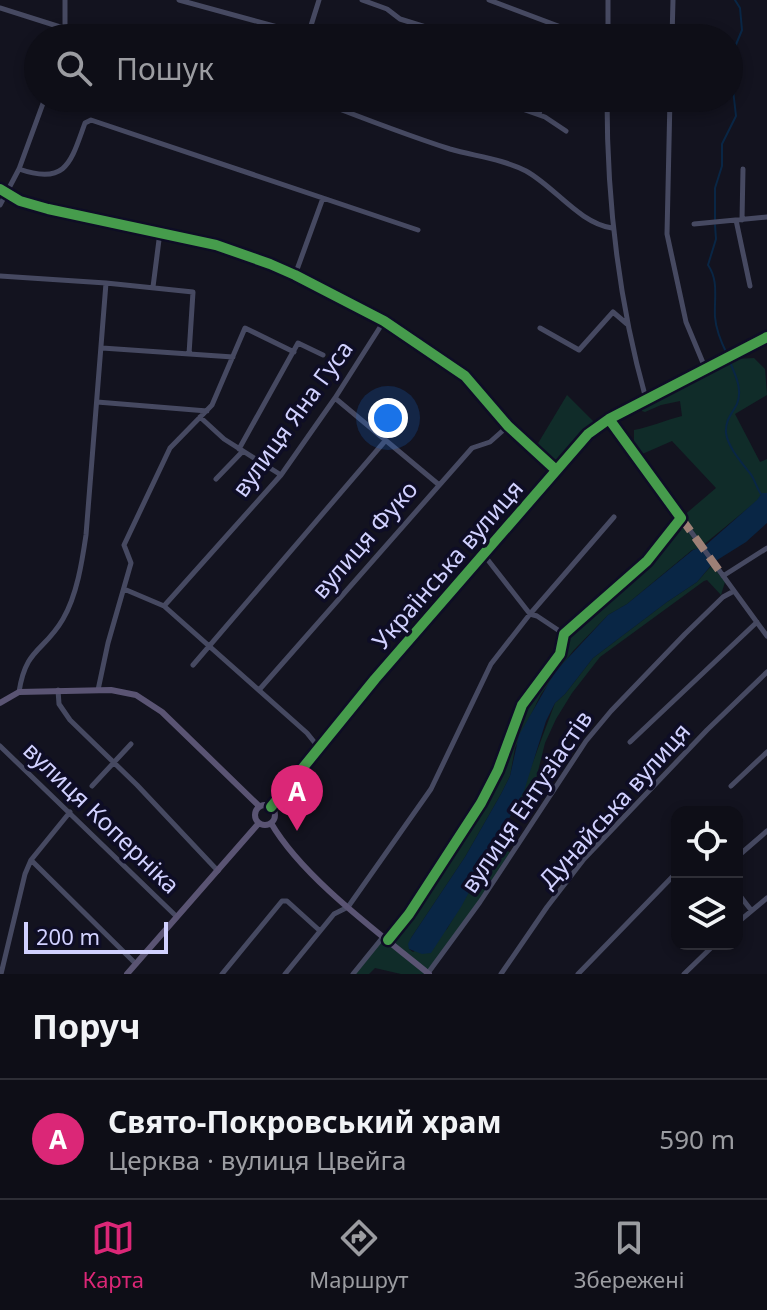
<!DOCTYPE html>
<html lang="uk">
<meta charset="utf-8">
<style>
body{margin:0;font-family:"Noto Sans",sans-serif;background:#171720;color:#f1f3f6}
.controls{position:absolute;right:24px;bottom:24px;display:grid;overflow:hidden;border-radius:16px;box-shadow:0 4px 12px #0003}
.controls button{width:72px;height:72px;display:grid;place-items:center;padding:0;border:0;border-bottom:2px solid #2e2e36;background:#0e0e17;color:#f1f3f6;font:40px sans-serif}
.scale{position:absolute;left:24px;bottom:20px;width:144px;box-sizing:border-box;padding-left:8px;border:4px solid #d1d1ff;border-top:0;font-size:22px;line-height:28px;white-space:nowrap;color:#d1d1ff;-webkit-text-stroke:6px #0e0d25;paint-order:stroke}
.you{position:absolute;left:388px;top:418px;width:28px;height:28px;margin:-20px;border:6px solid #fff;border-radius:50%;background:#1a73e8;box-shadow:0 0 0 12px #1a73e833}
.badge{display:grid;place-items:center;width:52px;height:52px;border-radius:50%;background:#db2777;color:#fff;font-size:26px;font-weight:700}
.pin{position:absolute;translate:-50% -66px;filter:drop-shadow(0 2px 4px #0008)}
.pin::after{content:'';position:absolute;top:42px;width:28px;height:24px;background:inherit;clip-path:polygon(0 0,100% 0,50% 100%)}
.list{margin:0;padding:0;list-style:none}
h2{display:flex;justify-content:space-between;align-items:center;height:104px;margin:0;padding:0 32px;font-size:34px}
h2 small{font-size:26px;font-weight:400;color:#9b9ca1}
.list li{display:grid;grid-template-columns:52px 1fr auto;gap:24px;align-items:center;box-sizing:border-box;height:120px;padding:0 32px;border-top:2px solid #2e2e36}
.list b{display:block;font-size:30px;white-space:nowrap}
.list p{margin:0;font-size:26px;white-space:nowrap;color:#9b9ca1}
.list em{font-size:26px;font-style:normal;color:#9b9ca1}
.icon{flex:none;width:44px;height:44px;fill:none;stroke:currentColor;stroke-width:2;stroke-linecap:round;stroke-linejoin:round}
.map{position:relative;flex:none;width:767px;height:974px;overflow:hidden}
.search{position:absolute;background:#0e0e17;box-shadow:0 4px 12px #0003;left:24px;right:24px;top:24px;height:88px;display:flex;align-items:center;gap:20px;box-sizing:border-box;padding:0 28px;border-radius:44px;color:#9b9ca1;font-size:30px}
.sheet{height:224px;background:#0e0e17}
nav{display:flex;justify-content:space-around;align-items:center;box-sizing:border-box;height:112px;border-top:2px solid #2e2e36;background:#0e0e17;font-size:22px;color:#9b9ca1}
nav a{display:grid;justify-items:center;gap:4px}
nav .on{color:#db2777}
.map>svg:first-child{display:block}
.green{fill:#102c29}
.water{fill:#092645}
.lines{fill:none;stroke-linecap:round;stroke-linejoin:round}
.stream{stroke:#092645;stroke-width:2}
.minor{stroke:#464961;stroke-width:5}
.major{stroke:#5a5473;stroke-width:6}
.quiet{stroke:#9e8076;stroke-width:8;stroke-dasharray:16 8;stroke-linecap:butt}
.cycleway-casing{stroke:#0e0d25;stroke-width:15}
.cycleway{stroke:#469c4c;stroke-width:10}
.labels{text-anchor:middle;stroke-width:7;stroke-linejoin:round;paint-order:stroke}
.street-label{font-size:24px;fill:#d1d1ff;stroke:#0e0d25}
</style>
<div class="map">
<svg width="767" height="974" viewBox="0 0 767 974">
<rect width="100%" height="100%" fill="#13131f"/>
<path class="green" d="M754,358l11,11 2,26 -32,19 25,48 7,-3v34h-5l-4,7 -56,46 -20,-29 34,-29 -44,-47 -32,14 -6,-9v-16c17,-3 31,-10 48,-14l-2,-15 -19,4 -16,7 -3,-1v-6l93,-46z
M567,395l27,27 -39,41 -18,-18z
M680,520l20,28 -8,2 -65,54 -19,11 -35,36 -32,43 -26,54 -5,28 -9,18 -36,63 -54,81 -2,11 4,3 34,-23 49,-85 15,9 -31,49 -53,72h-26l-26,-6 -6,6h-16l25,-32 10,-2 68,-96 42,-74 24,-65 38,-51 2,-15 85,-78z
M712,565l13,17 -4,13 -14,-15 -3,1 -104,76 -28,36 -16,26 -11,24 -10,40 -14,27 -5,-3 39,-104 10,-9 28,-36 74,-56 30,-20z"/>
<path class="water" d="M762,493h5v30l-21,19 -32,20 -17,20 -30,20 -74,56 -28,36 -10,9 -9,18 -22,70 -63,116 -30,46 -9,1 -13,-5 -1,-5 3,-6 54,-81 36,-63 9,-18 9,-41 36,-63 53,-57 19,-11 66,-54 13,-5 51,-45z"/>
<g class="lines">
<path class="stream" d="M715,220v-32l7,-22v-22l14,-28 -4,-35 8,-17 -5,-17 7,-17 -2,-22 -5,-8
M715,225l1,14 -8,26c11,16 6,33 7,52 1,13 6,25 12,37
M729,360c6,14 14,29 8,44 -5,10 -12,16 -11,29 2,14 15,29 23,39 5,5 7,15 12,22"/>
<path class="minor" d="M179,0l139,38
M362,0l25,9 13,10 61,19
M489,0l101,38
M608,0v38
M0,8l95,30
M308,35l11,-35
M65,38v-38
M672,38l1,-38
M311,98c46,18 92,36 139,51 24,7 53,10 76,22 29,16 53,52 86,57
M492,98l53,19 21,14
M607,98c0,103 11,202 39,301
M670,98l-3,136 19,88 20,48
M539,114l5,-16
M19,169c48,17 52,-8 66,-46l6,-3 327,110
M0,189l20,12 28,8 168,36 54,19 25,11 89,46 81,55 43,50 48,44
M0,205l19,-36 26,-71
M736,220l14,66
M742,220l1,-51
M694,224l73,-7
M295,275l28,-77
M0,276l106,7 -20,252c-4,27 -9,60 -23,84 -19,33 -37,28 -44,73
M106,283l87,9 -4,62
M153,287l7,-55
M540,328l39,22 34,-38 14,12
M102,348l131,9
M335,398l103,86
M97,402l110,9
M200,417l24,22 57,36
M609,419l158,217
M239,449l59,-106 25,12
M216,479l27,-28
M484,555l46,59 7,2 27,18
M723,576l44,-28
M124,589l40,17 143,127 12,15
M164,606l117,-131 54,-77 49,-77
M193,665l192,-224
M58,690l1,14 11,16 67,65 81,86
M98,690l10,-47 23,-80 -7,-18 46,-97 42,-43 33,-77 49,24
M259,690l213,-242 18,-6 18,-16
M630,742l127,-120
M0,746l177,171
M92,786l39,-42
M731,786l36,-34
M271,807l104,-128 213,-245 21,-15 158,-82
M737,857l30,-26
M31,860l105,104
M737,892l14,18
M737,923l30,-25
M388,940l21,-26 72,-111 17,-33 24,-65 38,-51 4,-20 83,-73 34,-43
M428,973l52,-71 106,-161 25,-30 74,-77 38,-37 11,-6
M1,974l24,-100 6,-14 39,-48
M222,974l60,-73h5l32,29
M285,974l49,-60 14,-7 83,-118 60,-125 39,-50 84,-97
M353,974l30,-37
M501,974l46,-67 37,-48 123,-129 60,-58
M578,974l99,-102
M684,974l31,-30"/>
<path class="major" d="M0,703l19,-11 92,-2 25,5 26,17 97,94
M255 815a10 10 0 1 1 20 0a10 10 0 1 1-20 0Z
M271,823c32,55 108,110 158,151
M127,974l132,-151"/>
<path class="quiet" d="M681,518l42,58"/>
<defs>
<path id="cycleway" d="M0,189l20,12 28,8 168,36 54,19 25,11 89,46 81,55 43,50 48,44
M271,807l104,-128 213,-245 21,-15 158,-82
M388,940l21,-26 72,-111 17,-33 24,-65 38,-51 4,-20 83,-73 34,-43 -72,-99"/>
</defs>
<use href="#cycleway" class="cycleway-casing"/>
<use href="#cycleway" class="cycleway"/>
</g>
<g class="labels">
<g class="street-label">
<text transform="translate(293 419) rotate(-54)" y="8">вулиця Яна Гуса</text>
<text transform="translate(365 540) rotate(-49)" y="8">вулиця Фуко</text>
<text transform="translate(448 565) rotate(-49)" y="8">Українська вулиця</text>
<text transform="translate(527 802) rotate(-56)" y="8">вулиця Ентузіастів</text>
<text transform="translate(615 806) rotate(-48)" y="8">Дунайська вулиця</text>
<text transform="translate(101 818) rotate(44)" y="8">вулиця Коперніка</text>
</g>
</g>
</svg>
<div class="controls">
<button><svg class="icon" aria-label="locate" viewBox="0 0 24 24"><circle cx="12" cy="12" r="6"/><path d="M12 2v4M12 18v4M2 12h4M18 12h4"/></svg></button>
<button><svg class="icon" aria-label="layers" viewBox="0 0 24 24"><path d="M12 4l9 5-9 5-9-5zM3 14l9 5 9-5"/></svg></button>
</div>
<div class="scale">200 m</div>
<div class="you"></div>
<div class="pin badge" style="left:297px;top:831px">A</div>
<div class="search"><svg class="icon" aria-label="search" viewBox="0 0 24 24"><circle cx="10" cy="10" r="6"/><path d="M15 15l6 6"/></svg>Пошук</div>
</div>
<section class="sheet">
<h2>Поруч<small></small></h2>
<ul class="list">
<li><span class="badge">A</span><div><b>Свято-Покровський храм</b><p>Церква · вулиця Цвейга</p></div><em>590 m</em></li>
</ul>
</section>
<nav>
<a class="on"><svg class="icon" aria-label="map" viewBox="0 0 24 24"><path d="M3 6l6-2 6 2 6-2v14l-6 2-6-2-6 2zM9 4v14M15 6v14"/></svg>Карта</a>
<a><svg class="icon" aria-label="directions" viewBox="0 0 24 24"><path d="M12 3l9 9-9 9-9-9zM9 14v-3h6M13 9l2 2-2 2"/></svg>Маршрут</a>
<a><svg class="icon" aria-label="saved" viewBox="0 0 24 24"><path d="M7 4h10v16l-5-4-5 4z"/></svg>Збережені</a>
</nav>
